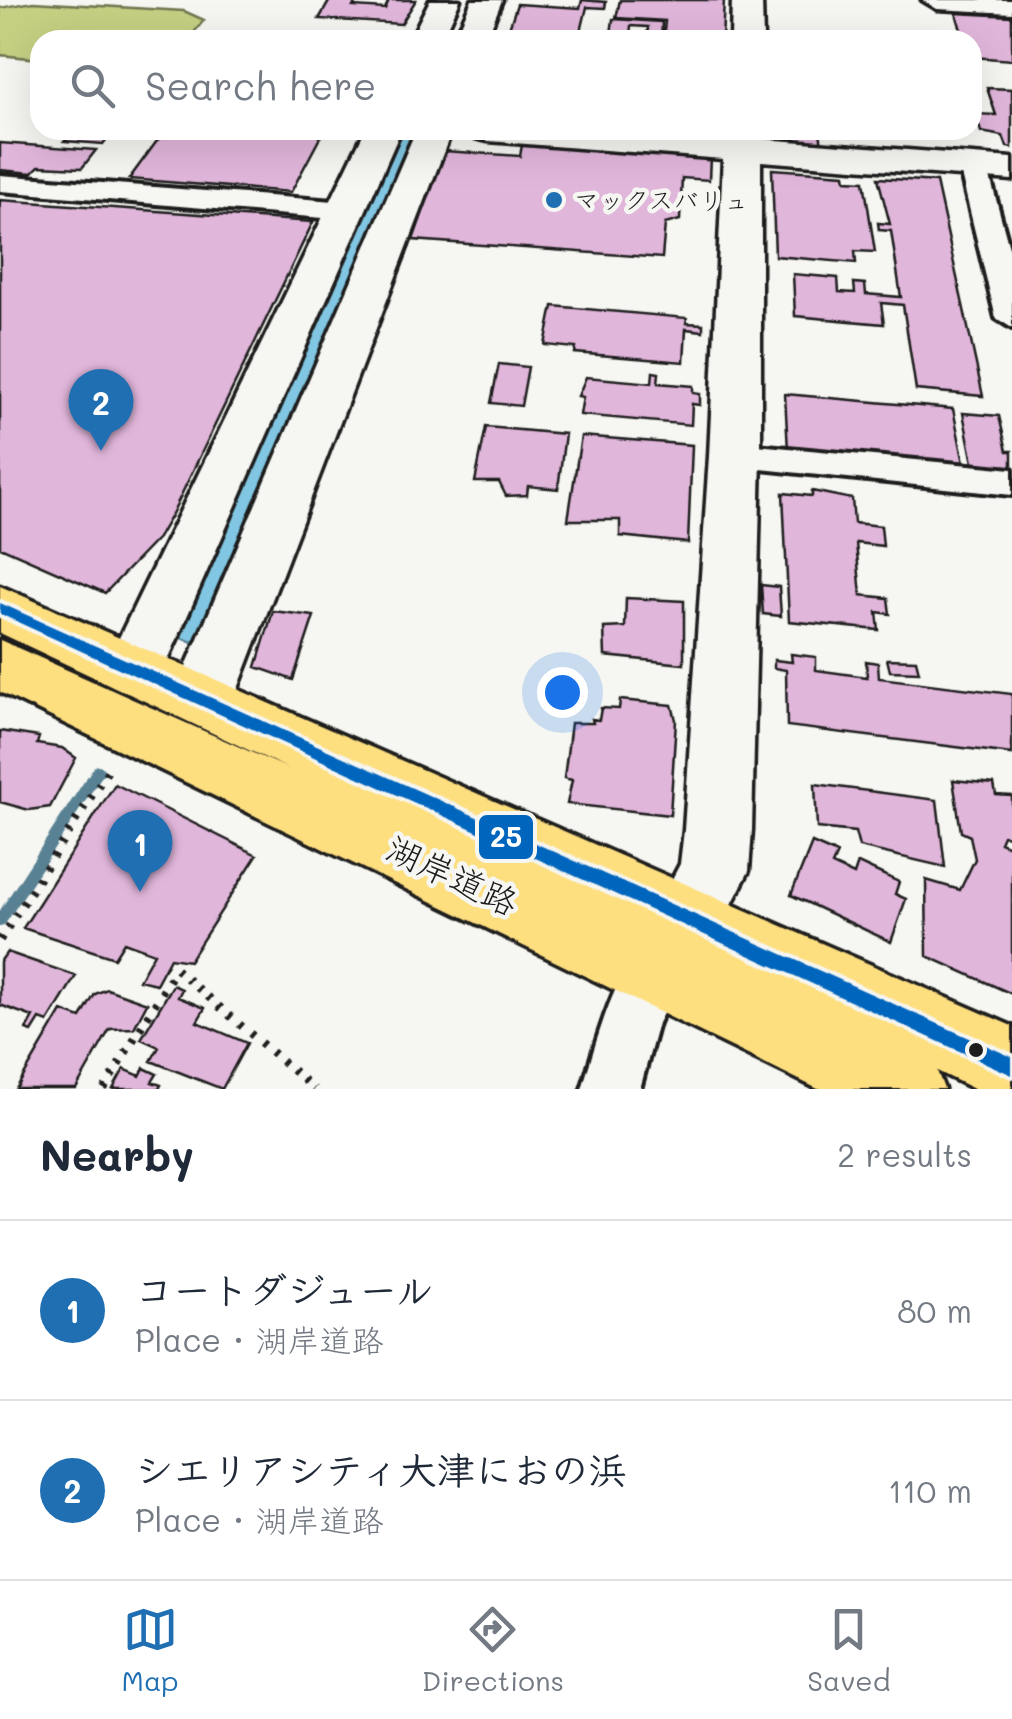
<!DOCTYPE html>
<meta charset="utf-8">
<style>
body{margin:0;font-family:Mali,"Klee One",sans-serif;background:#f2f2f3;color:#1f2937}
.you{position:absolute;left:562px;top:692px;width:35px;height:35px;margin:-25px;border:8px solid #fff;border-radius:50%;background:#1a73e8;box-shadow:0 0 0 15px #1a73e833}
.badge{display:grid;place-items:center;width:65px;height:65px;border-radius:50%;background:#1f6fb2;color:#fff;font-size:32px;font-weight:700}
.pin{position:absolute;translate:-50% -82px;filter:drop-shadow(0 2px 5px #0008)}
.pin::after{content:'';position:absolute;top:52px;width:35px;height:30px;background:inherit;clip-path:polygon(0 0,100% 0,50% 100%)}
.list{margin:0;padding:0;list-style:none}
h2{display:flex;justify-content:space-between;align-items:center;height:130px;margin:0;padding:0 40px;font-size:42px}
h2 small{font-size:32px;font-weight:400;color:#747a83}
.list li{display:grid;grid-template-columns:65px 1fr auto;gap:30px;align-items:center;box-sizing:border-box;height:180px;padding:0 40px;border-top:2px solid #e0e1e3}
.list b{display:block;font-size:38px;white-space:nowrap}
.list p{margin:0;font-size:32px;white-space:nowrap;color:#747a83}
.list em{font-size:32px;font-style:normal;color:#747a83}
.icon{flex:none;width:55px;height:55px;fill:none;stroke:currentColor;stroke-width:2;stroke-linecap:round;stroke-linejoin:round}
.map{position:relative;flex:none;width:1012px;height:1089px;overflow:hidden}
.search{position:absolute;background:#fff;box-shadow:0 10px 40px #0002;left:30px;right:30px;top:30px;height:110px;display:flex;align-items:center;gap:25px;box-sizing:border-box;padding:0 35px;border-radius:30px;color:#747a83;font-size:38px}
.sheet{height:490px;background:#fff}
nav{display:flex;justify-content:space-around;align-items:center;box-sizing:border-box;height:140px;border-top:2px solid #e0e1e3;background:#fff;font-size:28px;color:#747a83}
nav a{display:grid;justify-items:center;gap:5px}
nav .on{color:#1f6fb2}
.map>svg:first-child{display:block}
.green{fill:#c5d083;stroke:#707650;stroke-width:2.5}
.water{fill:#81c6e2;stroke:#598293;stroke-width:2.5}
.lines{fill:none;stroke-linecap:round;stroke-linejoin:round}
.stream{stroke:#598293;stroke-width:12}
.building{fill:#e1b6db;stroke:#1c1c1c;stroke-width:2.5}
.street-casing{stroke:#1c1c1c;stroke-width:8}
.secondary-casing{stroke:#1c1c1c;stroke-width:7}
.primary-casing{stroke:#1c1c1c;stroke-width:7}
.path{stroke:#1c1c1c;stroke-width:8;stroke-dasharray:4 10;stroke-linecap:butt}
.street{fill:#f6f6f2;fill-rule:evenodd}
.secondary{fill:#f6f6f2;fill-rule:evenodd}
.primary{fill:#fedf80;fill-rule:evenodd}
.bus-1-casing{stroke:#f6f6f2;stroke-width:8}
.bus-1{fill:#0065bd;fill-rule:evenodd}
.poi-dot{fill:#1f6fb2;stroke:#f6f6f2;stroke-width:4}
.bus-dot{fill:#1c1c1c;stroke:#f6f6f2;stroke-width:4}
.labels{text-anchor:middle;stroke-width:9;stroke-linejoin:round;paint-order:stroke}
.far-poi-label{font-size:25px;fill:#1c1c1c;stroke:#f6f6f2;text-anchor:start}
.near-street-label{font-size:35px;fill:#1c1c1c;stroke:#f6f6f2}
.line-badge{stroke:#f6f6f2;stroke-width:4}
.badge-label{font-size:28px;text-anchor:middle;font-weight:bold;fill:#fff}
</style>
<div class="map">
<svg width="1012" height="1089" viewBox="0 0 1012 1089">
<rect width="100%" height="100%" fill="#f6f6f2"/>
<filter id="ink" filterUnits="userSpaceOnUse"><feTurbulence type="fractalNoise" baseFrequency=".01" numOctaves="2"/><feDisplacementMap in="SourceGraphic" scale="20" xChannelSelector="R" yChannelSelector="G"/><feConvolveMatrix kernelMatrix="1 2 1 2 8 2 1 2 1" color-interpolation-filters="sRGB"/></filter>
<g filter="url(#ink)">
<path class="green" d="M33,2l151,9 20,9 -16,20h-148v19l-40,-4v-47z"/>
<path class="water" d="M400,130h16l-220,513 -24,-8z"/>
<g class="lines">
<path class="stream" d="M0,921l98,-150"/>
</g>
<path class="building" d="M330,0h27l-4,7 32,2 4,-9h27l-15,24 -82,-5z
M582,0l24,2 -1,6 -18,-1 -8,33h-74l12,-36 63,4z
M620,0h104l-2,40h-59l2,-19 -49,-3z
M956,13l56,3v44l-40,-3v-17h-8z
M613,19l49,3 -1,18h-14l1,-13 -17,-1 -1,9 -19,-1z
M987,88l25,1v59l-5,-1 -4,-11 -22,-4 -5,-18 20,1z
M74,130h40l-11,14 -39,-3z
M165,130h159l-33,62 -162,-13z
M795,130h25l2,17 -26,-1z
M0,143l96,7 -14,18 -43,-2 -7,7 -32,-3z
M522,145l188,12 -1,23 -27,-2 -2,42 -15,4 -3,34 -249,-18 31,-89 76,5z
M772,169l73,5 1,6 18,1 11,71 -20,-1 1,12 -81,-7z
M878,178l58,4 47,214 -67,-6 -13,-85 -22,-2 3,21 -89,-8 -2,-42 45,4 1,14 16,1 -1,-10 11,1 1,10 35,3 -10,-66 -12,-1 -1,-7 12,1z
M0,200l313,22 -141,292 -14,24 -53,55 -105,-46z
M553,306l134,12 -1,5 17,1v7l-17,-2 -2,33 -109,-9 1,-5 -31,-3z
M499,364l29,3 -7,39 -30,-3z
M653,372l6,1 -1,10 35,3v7l7,1v11l-8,-1 -1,21 -111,-10 3,-18 -5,-1 8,-19 66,6z
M785,394l168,15 12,59 -177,-17z
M963,413l36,3 8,35h5v21l-33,-3 -6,-6z
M486,427l79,7 -7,55 -30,-3 -1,9 -21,1 -7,-14h-24z
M581,436l111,9 -4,98 -68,-7v-16h-52z
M812,491l40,8 2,24 27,3 2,20 -27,-3 5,52 27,3 2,16 -13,-2 2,18 -90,-9 -6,-128 29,3z
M761,585l18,2 2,29 -18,-2z
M626,598l58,3v63l-79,-8 -1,-28 21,-1z
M273,611l41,5 -21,64 -37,-13z
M791,654l25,3v13l51,7 -1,-16 12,2 1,15 133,16v60l-225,-28 -1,-56 -12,-2v-8l18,2z
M887,659l29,1 3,12 -29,-1z
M620,700l52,5 4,15 -6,95 -103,-11 5,-24 -8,-2 7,-55h22l-1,-4 7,1 2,-12 18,1z
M0,731l39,6 -2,7 25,4 14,10 -26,49 -21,3 -29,-8z
M953,780l41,4 2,11 16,1v40l-9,-1 -3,7 12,5v147l-85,-38 -1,-76 34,10 15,-31 -5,-23 -9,-4z
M115,784l142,71 -68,106 -19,-3 -14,26 -17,-4 15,-27 -30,-11 -10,16 -91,-30z
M815,784l122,16 8,67 -86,-20 -4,-15 -38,-4z
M812,843l25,11 -5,11 22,10 4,-12 41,19 -4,12 11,5 -15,43 -100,-47z
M7,952l69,24 -28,46 -8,-3 -8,13 -6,-2 7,-13 -33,-12v-43z
M173,985l9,4 -4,8 27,11 -8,14 50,21 -25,46 -71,-28 8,-14 -18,-8z
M107,989l40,14 -13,25 -24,1 -34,60h-60l46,-78 19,7 14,-24z
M144,1068l13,6 -5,8 9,3 -2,4h-46l11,-20 16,7z"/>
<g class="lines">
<defs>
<path id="street" d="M973,158l14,8 25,92v70l-16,-10 -37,-152z
M0,175l347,27 15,9 -15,9 -347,-29z
M735,443l277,26v26l-290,-30 -6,-9 6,-9z
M666,929l19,8 8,18 -35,68 -18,66h-58c15,-47 36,-141 84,-160z"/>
<path id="secondary" d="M430,0h30l-18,40h-32z
M472,0h30l-16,40h-32z
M732,0h30l1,40h-32z
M922,0h90v13l-75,-4z
M365,130h36l-237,539 -9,17 -21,7 -21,-7 -9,-17z
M416,130h36l-218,569 -9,18 -22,8 -22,-8 -9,-18z
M470,130h166l91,7 2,-7h36l-2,9 249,19v22l-251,-19v295l-9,374 -3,41 -36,70 -25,10 -25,-10 -11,-24 28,-53 4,-34 25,-374 14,-297 -235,-18 -13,-3z"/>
<path id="primary" d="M0,586l1012,440v63h-38l-37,-18 7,18h-126l-818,-397v-52l289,129 -289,-136z"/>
</defs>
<use href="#street" class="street-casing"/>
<use href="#secondary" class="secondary-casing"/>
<use href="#primary" class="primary-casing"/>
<path class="path" d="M0,940l112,-176
M104,1089l72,-120 138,120"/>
<use href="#street" class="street"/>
<use href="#secondary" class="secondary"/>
<use href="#primary" class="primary"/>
<defs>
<path id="bus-1" d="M0,603l1012,454v18l-1012,-461z"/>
</defs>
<use href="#bus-1" class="bus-1-casing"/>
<use href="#bus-1" class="bus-1"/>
</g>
</g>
<circle class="poi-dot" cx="554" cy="200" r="10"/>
<circle class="bus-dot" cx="976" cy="1050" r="9"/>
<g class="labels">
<g class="far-poi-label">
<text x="574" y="209">マックスバリュ</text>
</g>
<g class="near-street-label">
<text transform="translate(452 876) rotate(25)" y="12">湖岸道路</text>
</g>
</g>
<rect class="line-badge" x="477" y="813" width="58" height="48" rx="10" fill="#0065bd"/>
<g class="badge-label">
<text x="506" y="847">25</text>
</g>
</svg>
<div class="you"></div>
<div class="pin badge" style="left:140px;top:892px">1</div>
<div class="pin badge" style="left:101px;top:451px">2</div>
<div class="search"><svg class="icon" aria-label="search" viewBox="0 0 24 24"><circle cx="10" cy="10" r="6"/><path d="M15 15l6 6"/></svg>Search here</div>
</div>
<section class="sheet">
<h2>Nearby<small>2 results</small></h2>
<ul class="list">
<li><span class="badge">1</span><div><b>コートダジュール</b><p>Place · 湖岸道路</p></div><em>80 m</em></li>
<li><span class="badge">2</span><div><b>シエリアシティ大津におの浜</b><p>Place · 湖岸道路</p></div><em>110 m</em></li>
</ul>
</section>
<nav>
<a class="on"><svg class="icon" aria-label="map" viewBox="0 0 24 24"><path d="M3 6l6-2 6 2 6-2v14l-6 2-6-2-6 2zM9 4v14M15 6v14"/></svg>Map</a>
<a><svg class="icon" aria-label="directions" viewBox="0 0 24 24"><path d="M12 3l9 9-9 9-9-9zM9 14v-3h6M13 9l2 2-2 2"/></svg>Directions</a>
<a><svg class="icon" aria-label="saved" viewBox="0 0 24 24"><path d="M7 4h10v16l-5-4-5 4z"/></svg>Saved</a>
</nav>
